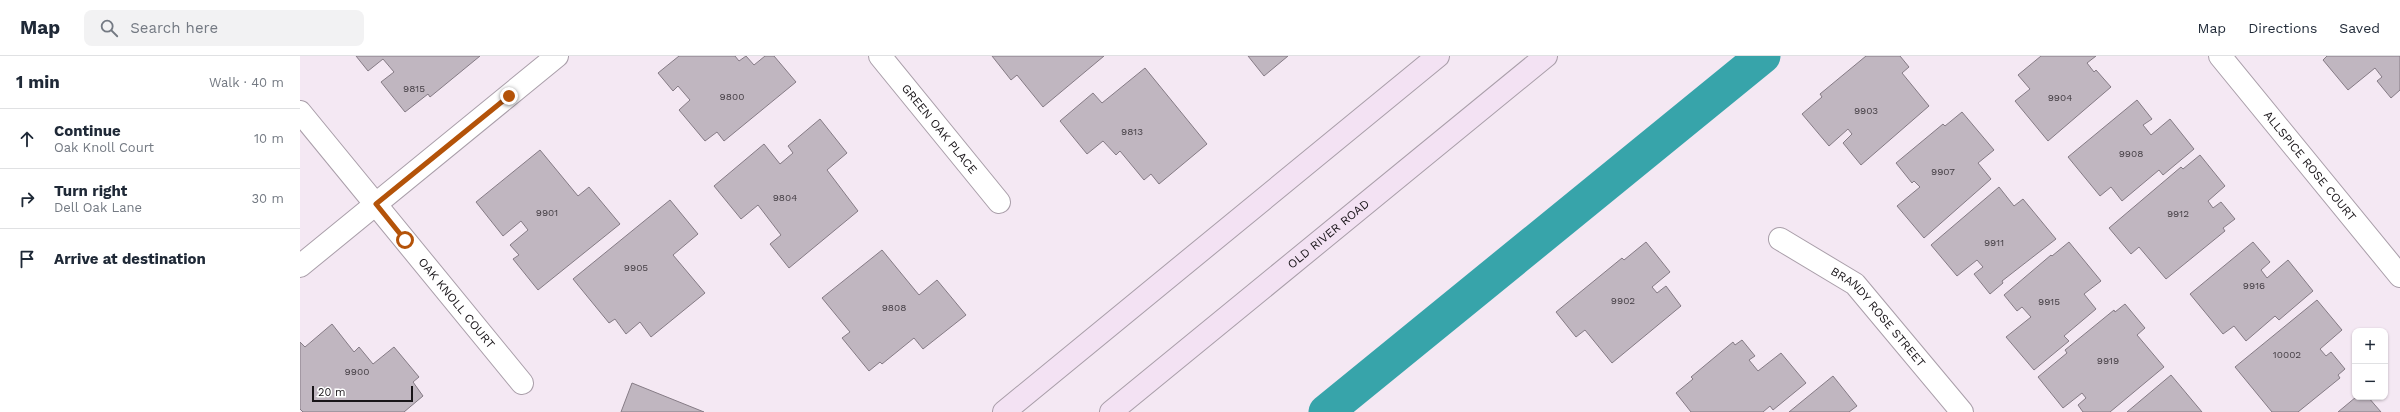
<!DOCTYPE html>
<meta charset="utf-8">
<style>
body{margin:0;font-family:"Work Sans",sans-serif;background:#f2f2f3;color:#1f2937}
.controls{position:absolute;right:12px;bottom:12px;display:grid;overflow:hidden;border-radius:8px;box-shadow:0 1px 3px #0004}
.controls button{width:36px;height:36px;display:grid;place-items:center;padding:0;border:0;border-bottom:1px solid #e0e1e3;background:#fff;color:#1f2937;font:20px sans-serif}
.scale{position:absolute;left:12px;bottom:10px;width:101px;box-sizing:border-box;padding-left:4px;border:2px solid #191519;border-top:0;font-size:11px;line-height:14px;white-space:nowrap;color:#191519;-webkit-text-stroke:3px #fff;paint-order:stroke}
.stop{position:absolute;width:12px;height:12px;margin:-9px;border:3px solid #b45309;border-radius:50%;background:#fff}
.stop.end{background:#b45309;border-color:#fff;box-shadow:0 1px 4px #0008}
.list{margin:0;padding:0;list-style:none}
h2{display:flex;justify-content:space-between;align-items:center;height:52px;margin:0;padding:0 16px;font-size:17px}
h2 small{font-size:13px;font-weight:400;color:#747a83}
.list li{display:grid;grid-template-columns:26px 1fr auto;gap:12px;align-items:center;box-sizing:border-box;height:60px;padding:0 16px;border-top:1px solid #e0e1e3}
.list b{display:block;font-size:15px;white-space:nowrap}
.list p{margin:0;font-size:13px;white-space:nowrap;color:#747a83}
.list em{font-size:13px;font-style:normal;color:#747a83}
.icon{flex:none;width:22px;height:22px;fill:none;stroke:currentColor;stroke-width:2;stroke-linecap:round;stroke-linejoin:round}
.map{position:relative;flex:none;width:2100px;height:356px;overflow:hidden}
header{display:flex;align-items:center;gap:24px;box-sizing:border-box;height:56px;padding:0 20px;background:#fff;border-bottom:1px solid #e0e1e3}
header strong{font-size:19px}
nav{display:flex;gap:22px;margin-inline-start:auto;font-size:14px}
.search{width:280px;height:36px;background:#f2f2f3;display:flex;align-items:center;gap:10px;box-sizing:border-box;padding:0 14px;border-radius:8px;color:#747a83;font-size:15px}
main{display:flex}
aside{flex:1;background:#fff}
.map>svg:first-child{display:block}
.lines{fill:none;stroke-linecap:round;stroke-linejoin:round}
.canal{stroke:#37a4aa;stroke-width:35}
.building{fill:#c0b6c0;stroke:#857b85}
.minor-casing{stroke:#a99ea9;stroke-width:24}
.secondary-casing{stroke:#a99ea9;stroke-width:24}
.minor{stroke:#fff;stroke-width:22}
.secondary{stroke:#f3e2f3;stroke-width:22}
.route{stroke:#b45309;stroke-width:5}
.labels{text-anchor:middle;stroke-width:4;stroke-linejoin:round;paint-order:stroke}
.number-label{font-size:10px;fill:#433d43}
.street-label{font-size:12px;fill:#191519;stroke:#fff}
</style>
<header>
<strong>Map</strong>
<div class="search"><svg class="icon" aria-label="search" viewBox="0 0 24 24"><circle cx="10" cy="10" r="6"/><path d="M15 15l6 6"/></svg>Search here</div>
<nav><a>Map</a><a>Directions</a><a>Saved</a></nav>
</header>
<main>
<aside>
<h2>1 min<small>Walk · 40 m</small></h2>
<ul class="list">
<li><svg class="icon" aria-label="ahead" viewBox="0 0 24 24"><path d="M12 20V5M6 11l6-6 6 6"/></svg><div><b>Continue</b><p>Oak Knoll Court</p></div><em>10 m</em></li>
<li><svg class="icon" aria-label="right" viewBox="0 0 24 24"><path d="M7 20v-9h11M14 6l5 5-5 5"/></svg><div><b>Turn right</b><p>Dell Oak Lane</p></div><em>30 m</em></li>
<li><svg class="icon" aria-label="arrive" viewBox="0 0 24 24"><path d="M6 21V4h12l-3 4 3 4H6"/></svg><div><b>Arrive at destination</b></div></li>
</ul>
</aside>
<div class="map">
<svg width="2100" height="356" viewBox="0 0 2100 356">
<rect width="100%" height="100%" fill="#f4e8f3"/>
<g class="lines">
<path class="canal" d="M1026,356l437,-356"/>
</g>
<path class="building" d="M56,0h124l-50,41 -2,-3 -23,18 -24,-30 13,-10 -11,-13 -15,12z
M379,0h56l4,5 7,-5 8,9 11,-9h9l22,26 -72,59 -7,-9 -12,9 -26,-31 11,-10 -12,-14 -5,5 -15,-18z
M692,0h112l-61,51 -26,-32 -6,5z
M948,0h40l-24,20z
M1566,0h34l9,11 -7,6 27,33 -68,59 -18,-22 9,-9 -4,-5 -19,17 -27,-32 20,-17 -2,-3z
M1741,0h55l-9,7 7,9 2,-2 15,17 -63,54 -33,-40 15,-12 -12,-14z
M2027,0h73v34l-9,8 -14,-17 5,-4 -7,-9 -27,22 -25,-30z
M845,12l62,76 -48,40 -8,-10 -7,6 -24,-29 -4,4 -13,-14 -16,13 -27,-33 33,-28 9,10z
M1837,44l15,19 -9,6 8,10 19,-16 24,30 -31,26 -4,-5 -37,31 -11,-14 -11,9 -32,-39z
M1662,56l32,38 -16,13 13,16 -67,59 -27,-32 23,-19 -6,-6 -2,2 -16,-20 47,-39 2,2z
M520,63l27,34 -20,17 31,41 -69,57 -19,-24 11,-9 -23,-30 -17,14 -27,-33 50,-42 16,20 13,-11 -5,-7z
M240,94l38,46 11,-9 31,37 -82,66 -25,-31 6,-4 -9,-10 18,-15 -7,-9 -18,15 -27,-34z
M1900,99l25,31 -17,15 5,7 8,-6 14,17 -12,9 2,3 -59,48 -27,-32 -8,7 -22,-26 72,-61 2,2z
M1699,131l15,19 9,-7 33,40 -54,42 1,2 -13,11 -16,-20 9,-7 -6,-7 -20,16 -26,-31z
M370,144l28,34 -25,21 32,38 -54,44 -11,-15 -14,12 -11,-15 -6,4 -36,-44z
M1346,186l24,30 -18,15 5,6 9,-7 15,20 -69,57 -27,-33 -9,7 -20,-25 66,-54 2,2z
M1769,186l32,39 -17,13 12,15 -32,27 5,5 -35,29 -28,-33 25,-20 -9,-10 -5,4 -13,-16 47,-40 1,1z
M1953,186l17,20 -9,8 6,8 21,-18 25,31 -34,29 -4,-4 -29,25 -12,-15 -11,8 -33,-40z
M582,194l37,45 18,-15 29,35 -43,34 -9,-11 -32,26 -2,-2 -11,9 -27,-33 8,-6 -28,-34z
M2017,244l25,30 -22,19 6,7 5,-4 14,17 -7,6 2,3 -42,34h-26l-37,-45z
M1825,248l20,24 -8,7 27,32 -54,45h-27l-5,-7 8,-7 -4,-5 -19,15 -25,-31 29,-24 -2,-3 49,-40 1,2z
M32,268l22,28 5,-5 14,17 21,-17 25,30 -6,5 10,14 -19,16h-101l-3,-3v-67l5,5z
M1442,284l13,16 -6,4 9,11 23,-18 25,30 -33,27 -3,-4 -7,6h-72l-15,-19 17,-14 -2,-2 42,-35 2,3z
M1871,319l31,37h-75z
M1533,320l24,30 -8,6h-60z
M332,327l72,29h-83z
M2056,341h12l13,15h-43z"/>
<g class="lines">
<defs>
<g id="minor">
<path id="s1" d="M580,0l119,146"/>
<path id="s2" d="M1920,0l180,220"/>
<path id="s3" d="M0,56l222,271"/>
<path id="s4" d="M1480,183l75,45 107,128"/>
<path d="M0,210l257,-210"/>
</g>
<g id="secondary">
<path d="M704,356l434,-356"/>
<path id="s5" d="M811,356l435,-356"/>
</g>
</defs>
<use href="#minor" class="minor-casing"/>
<use href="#secondary" class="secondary-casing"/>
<use href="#minor" class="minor"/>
<use href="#secondary" class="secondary"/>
</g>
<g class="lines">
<path class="route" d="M105,184l-29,-36 133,-108"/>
</g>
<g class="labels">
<g class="number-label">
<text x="114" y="36">9815</text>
<text x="432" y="44">9800</text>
<text x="1760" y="45">9904</text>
<text x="1566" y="58">9903</text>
<text x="832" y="79">9813</text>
<text x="1831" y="101">9908</text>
<text x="1643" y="119">9907</text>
<text x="485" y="145">9804</text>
<text x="247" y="160">9901</text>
<text x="1878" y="161">9912</text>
<text x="1694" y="190">9911</text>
<text x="336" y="215">9905</text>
<text x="1954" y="233">9916</text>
<text x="1323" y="248">9902</text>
<text x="1749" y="249">9915</text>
<text x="594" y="255">9808</text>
<text x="1987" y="302">10002</text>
<text x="1808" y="308">9919</text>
<text x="57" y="319">9900</text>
</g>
<g class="street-label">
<text dy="4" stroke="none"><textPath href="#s1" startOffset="94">GREEN OAK PLACE</textPath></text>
<text dy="4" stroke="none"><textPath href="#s2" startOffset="142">ALLSPICE ROSE COURT</textPath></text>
<text dy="4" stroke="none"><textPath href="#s5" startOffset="281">OLD RIVER ROAD</textPath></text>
<text dy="4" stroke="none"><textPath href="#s3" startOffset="247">OAK KNOLL COURT</textPath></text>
<text dy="4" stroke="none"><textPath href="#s4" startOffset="127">BRANDY ROSE STREET</textPath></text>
</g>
</g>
</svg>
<div class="controls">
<button>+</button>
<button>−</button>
</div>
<div class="scale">20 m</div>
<div class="stop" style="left:105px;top:184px"></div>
<div class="stop end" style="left:209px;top:40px"></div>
</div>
</main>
